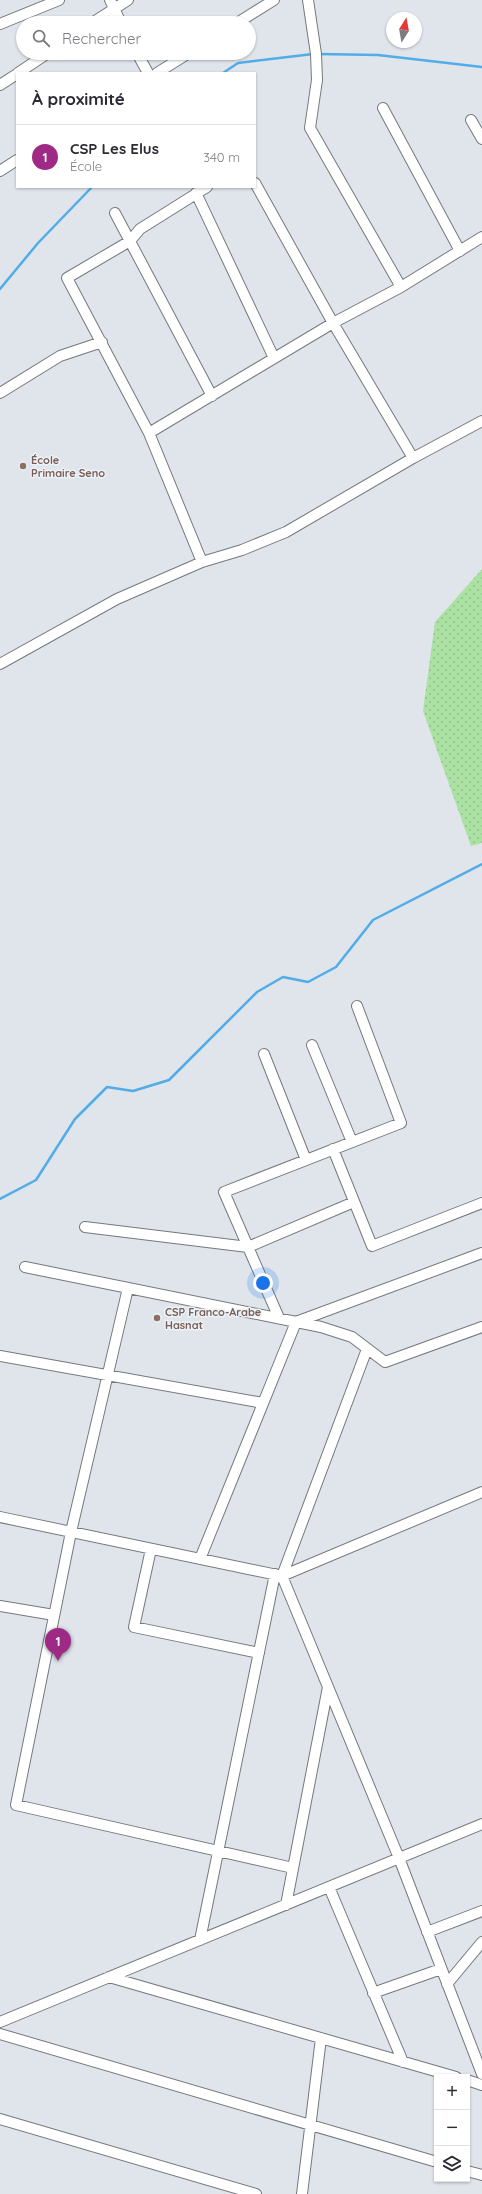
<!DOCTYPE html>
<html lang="fr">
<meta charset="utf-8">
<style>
body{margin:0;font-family:Quicksand,sans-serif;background:#f2f2f3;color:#2b2b33}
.controls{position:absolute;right:12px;bottom:12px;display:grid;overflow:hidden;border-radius:0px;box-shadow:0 1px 3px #0004}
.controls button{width:36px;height:36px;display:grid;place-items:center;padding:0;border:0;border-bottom:1px solid #e1e1e2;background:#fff;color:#2b2b33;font:20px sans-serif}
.compass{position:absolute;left:386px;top:12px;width:36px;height:36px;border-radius:50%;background:#fff;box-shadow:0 1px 3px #0004;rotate:11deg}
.you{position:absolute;left:263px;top:1283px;width:14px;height:14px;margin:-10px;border:3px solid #fff;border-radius:50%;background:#1a73e8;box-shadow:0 0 0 6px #1a73e833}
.badge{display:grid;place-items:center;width:26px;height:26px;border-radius:50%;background:#9f2a85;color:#fff;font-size:13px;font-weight:700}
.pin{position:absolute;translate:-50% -33px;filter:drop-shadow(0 1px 2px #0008)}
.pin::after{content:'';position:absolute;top:21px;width:14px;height:12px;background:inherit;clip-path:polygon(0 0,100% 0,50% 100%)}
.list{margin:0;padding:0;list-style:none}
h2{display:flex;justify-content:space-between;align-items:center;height:52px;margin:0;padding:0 16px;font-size:17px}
h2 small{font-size:13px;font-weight:400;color:#7c7c81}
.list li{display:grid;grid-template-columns:26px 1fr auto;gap:12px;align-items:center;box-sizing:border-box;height:64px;padding:0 16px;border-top:1px solid #e1e1e2}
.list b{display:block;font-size:15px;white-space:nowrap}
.list p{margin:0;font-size:13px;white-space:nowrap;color:#7c7c81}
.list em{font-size:13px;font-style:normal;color:#7c7c81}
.icon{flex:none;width:22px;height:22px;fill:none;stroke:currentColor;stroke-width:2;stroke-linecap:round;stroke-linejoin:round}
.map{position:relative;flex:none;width:482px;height:2194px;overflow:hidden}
.search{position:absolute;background:#fff;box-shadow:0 1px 3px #0004;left:16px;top:16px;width:240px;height:44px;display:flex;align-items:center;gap:10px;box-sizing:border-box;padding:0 14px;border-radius:22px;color:#7c7c81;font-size:15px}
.panel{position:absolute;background:#fff;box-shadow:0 1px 3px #0004;left:16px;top:72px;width:240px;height:116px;border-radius:0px}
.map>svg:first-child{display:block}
.green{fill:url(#green-dots)}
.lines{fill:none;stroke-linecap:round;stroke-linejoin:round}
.stream{stroke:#52ace7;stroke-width:2.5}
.street-casing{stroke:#74797e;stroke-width:12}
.street{stroke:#fff;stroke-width:10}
.education-dot{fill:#8d6e63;stroke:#ecf2f8;stroke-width:1.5}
.labels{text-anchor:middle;stroke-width:3;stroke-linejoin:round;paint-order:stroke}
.education-label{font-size:11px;font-weight:bold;fill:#785e54;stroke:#ecf2f8;text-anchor:start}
</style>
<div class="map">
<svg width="482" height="2194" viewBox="0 0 482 2194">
<defs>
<pattern id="green-dots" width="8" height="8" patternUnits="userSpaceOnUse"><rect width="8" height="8" fill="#abe1a3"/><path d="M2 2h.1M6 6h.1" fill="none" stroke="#92c08b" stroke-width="1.8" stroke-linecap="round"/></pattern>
</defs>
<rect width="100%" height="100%" fill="#dfe5eb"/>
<path class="green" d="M482,569v274l-11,3 -48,-135 12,-89z"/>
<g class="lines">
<path class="stream" d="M318,54l60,1 104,12
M223,73l15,-10 75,-9
M0,289l38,-46 54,-56
M0,1199l36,-19 39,-61 32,-32 26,4 36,-11 88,-88 26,-15 25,5 28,-15 37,-47 109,-56"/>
<defs>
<path id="street" d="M110,0l11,23
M308,0l8,54 1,26 -7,48 91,159
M92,23l36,-23
M237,23l37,-23
M0,24l59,-24
M137,53l11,20
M18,73l30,-20
M157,73l32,-20
M0,85l17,-11
M383,108l77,143
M471,120l11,19
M0,171l17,-11
M255,183l78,140 80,135
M196,193l78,165
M115,213l97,183
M0,393l60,-37 42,-14
M149,433l184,-110 68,-36 81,-50
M202,562l-53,-129 -82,-155 63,-37 10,-12 67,-42
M0,664l117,-65 85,-37 40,-12 44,-18 127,-74 69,-37
M312,1045l40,97
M264,1054l42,106
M333,1149l39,97 110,-43
M85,1227l163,20 106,-45
M25,1267l296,60 31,10 33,25 97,-35
M128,1288l-57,244 -55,273 277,63
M279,1318l-55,-126 177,-69 -44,-117
M367,1349l-85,227 117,282 83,216
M0,1356l263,47
M0,1517l282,59 200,-84
M151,1549l-17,78 125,26
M200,1559l96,-237 186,-69
M0,1606l54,9
M329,1887l74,175
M286,1905l42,-218
M427,1932l55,-21
M200,1940l75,-366
M109,1977l347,100
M447,1984l35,-42
M373,1993l68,-24
M0,2022l482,-198
M0,2034l437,128
M467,2080l15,5
M0,2119l256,75
M467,2171l15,4
M302,2194l19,-156"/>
</defs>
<use href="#street" class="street-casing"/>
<use href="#street" class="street"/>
</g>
<g class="education-dot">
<circle cx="23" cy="466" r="4"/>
<circle cx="157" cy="1318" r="4"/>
</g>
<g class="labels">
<g class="education-label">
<text x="31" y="464">École<tspan x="31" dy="13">Primaire Seno</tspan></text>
<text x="165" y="1316">CSP Franco-Arabe<tspan x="165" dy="13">Hasnat</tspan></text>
</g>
</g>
</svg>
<div class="controls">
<button>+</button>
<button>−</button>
<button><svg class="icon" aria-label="layers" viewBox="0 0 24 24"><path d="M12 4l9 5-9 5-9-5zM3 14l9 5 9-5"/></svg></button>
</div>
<svg class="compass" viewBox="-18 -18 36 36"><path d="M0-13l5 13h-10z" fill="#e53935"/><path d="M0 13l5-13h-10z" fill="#7c7c81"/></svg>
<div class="you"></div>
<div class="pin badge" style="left:58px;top:1661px">1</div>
<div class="search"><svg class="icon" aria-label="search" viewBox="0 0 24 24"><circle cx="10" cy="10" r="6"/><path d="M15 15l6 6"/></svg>Rechercher</div>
<section class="panel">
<h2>À proximité<small></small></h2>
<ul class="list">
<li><span class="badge">1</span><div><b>CSP Les Elus</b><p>École</p></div><em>340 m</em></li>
</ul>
</section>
</div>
